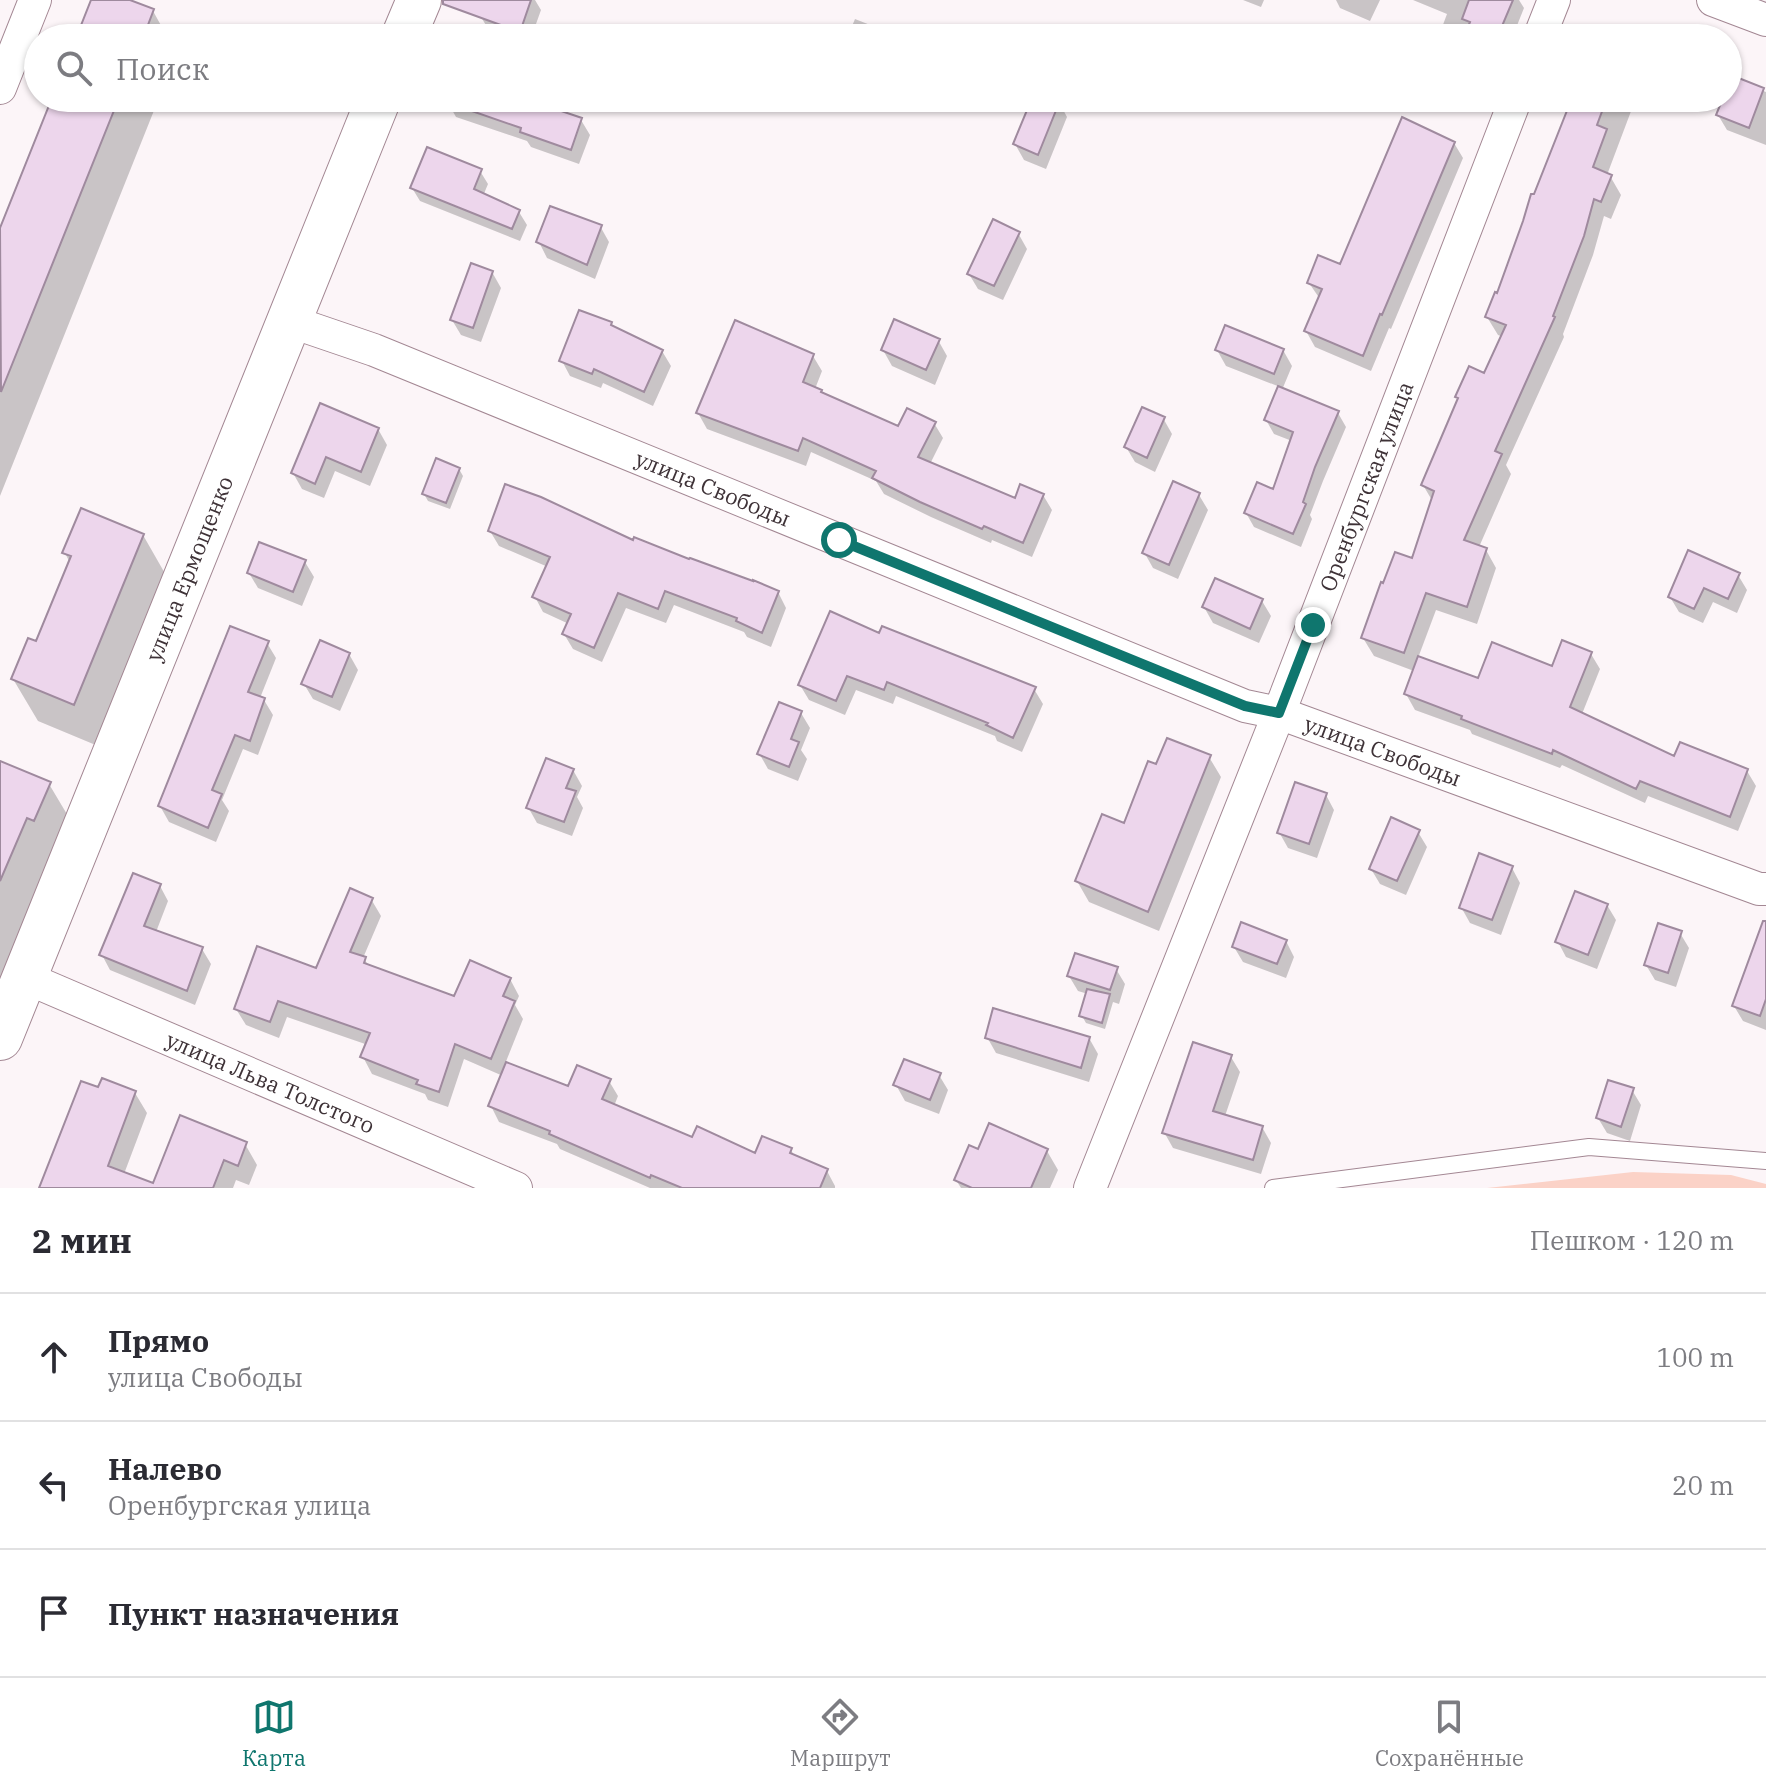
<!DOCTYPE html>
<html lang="ru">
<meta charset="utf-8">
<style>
body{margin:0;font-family:"IBM Plex Serif",serif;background:#f7f7f7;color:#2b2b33}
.stop{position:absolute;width:24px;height:24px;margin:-18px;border:6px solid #0f766e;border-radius:50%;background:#fff}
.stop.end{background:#0f766e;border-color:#fff;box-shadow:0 2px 8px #0008}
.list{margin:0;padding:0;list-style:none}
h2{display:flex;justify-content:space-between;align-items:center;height:104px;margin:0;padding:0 32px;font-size:34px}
h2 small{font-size:26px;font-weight:400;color:#7c7c81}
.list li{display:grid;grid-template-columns:52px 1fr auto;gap:24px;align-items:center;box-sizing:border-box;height:128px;padding:0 32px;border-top:2px solid #e1e1e2}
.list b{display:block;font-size:30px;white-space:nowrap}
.list p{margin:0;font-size:26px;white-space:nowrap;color:#7c7c81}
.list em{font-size:26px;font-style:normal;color:#7c7c81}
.icon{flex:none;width:44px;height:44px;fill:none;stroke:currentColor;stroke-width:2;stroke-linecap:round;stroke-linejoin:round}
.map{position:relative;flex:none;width:1766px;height:1188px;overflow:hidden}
.search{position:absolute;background:#fff;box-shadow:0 2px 6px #0004;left:24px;right:24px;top:24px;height:88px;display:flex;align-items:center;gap:20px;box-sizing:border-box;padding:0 28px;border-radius:44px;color:#7c7c81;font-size:30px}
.sheet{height:488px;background:#fff}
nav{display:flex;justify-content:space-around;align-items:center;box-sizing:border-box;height:112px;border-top:2px solid #e1e1e2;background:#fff;font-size:22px;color:#7c7c81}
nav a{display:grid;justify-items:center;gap:4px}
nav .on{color:#0f766e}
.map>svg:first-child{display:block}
.green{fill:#fbd2c7}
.shadow{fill:#0003}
.building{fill:#edd6ec;stroke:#9f8a9e;stroke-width:2}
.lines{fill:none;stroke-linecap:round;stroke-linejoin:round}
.lane-casing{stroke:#a38793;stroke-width:18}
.street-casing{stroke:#a38793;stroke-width:34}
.highway-casing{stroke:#a38793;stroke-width:46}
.lane{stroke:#fff;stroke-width:16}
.street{stroke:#fff;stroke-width:32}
.highway{stroke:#fff;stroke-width:44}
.route{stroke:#0f766e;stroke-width:10}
.labels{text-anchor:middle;stroke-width:8;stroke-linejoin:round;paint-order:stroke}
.street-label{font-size:22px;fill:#3e3237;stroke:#fcf5f8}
</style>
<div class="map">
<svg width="1766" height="1188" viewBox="0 0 1766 1188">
<rect width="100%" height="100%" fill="#fcf5f8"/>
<path class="green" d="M1633,1172l98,3 35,9v4h-279z"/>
<path class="shadow" d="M93,0h32l28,11 15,27h-90z
M487,0h48l6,10 -10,28h-26l-15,-6 -9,-15z
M1243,0h21l-3,7z
M1336,0h44l-10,21 -30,-13z
M1413,0h106l5,8 -12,30h-74l9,-24z
M855,19l43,17 1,2h-52z
M1602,24l30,12 2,2h-37z
M1732,78l34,14v53l-39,-15 -9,-15 7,-17h3v-8z
M54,98h105l-159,398v-263z
M448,98h68l65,22 9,15 -11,29 -48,-17 -4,-6 -71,-24 -9,-16z
M1034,98h14l11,4 8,15 -21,52 -22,-9 -9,-16z
M1455,98h33l-4,11z
M1574,98h62l-29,77 3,1 11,19 -10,24 -7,-3 -11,39 -30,79 1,3 -58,128 5,9 -32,73 7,3 10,18 -19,56 -41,-14 -18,48 61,23 74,-12 38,-15 9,15 -18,45 93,45 72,12 9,15 -18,45 -90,-35 -3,7 -83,-38 -2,3 -88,-34 -2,-4 -55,-20 -9,-16 8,-23 -40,-15 -11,-18 50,-77 20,-59 -10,-17 36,-84 -2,-4 28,-22 18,-38 -5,-2 -11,-18 11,-21z
M1454,143l9,15 -72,171 -2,-1 -18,43 -56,-24 -9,-16 14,-32 -11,-16 32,-16z
M480,171l8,13 -5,12 36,16 8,13 -7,16 -100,-40 -8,-13z
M600,226l9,16 -14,37 -48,-21 -8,-16z
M1018,233l9,16 -24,51 -25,-11 -9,-15z
M492,272l9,16 -20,54 -20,-7 -9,-15z
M610,324l3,4 49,23 9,15 -18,40 -50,-23 -2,5 -31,-12 -8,-15z
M938,340l9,16 -12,29 -43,-19 -9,-16z
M1217,350h66l9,16 -10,24 56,23 8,14 -23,54 -13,34 2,4 -11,28 -47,-20 -8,-14 28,-21 18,-51 -18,-7 -8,-14 14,-33 -54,-21z
M813,356l9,15 -7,18 6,2 2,4 76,33 35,-5 9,15 -13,26 86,36 27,-5 9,15 -20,47 -40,-17 -1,3 -60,-26 -47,-23 -8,-13 -65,-29 -5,14 -99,-37 -9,-16z
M1163,418l9,16 -17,38 -20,-10 -9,-15z
M378,429l9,16 -17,41 -35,-15 -11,27 -22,-9 -9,-16z
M459,469l4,7 -13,33 -22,-8 -4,-7z
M1199,495l9,15 -30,69 -25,-11 -9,-16z
M490,531l144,11 144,50 8,16 -15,39 -24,-10 -3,-5 -70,-27 -8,18 -40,-15 -24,54 -29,-13 -9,-15 5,-10 -26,-12 -8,-15 13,-30 -49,-21z
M143,535l24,42 -69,169 -60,-25 -25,-42 24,-35 33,-81 -5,-10z
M305,562l9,15 -12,29 -44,-18 -9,-15z
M1738,575l9,15 -10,23 -24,-11 -10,21 -24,-11 -9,-15z
M1262,601l9,15 -12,27 -46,-20 -9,-16z
M880,636l154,53 9,15 -21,48 -25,-11 -2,-5 -99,-40 -3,8 -37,-14 -11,25 -36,-15 -9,-15z
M267,643l9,15 -16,40 4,2 9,15 -15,40 -15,-6 -21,51 7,11 -13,31 -47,-20 -9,-16z
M349,654l9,16 -18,41 -27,-12 -9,-15z
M801,713l9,15 -9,22 6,9 -9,22 -30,-12 -9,-16z
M1209,757l12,20 -62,154 -70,-29 -12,-21 48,-55 32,-59z
M0,763l49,21 25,42 -74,163z
M573,770l9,16 -5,11 6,11 -11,28 -35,-13 -9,-16z
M1326,795l8,15 -17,48 -29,-10 -9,-16z
M1418,832l9,15 -21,48 -26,-11 -9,-15z
M1512,868l8,15 -19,52 -31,-12 -9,-16z
M160,886l8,15 -12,31 46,17 9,15 -16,41 -85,-35 -8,-15z
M371,899l10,17 -18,42 7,9 85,32 55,-20 9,17 -4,9 8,14 -18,45 65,24 39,-7 9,15 -4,10 79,34 63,15 35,-5 4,7 32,14 8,15v2h-185l-90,-39 -3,-5 -58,-22 -8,-16 12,-30 -39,-17 -16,48 -20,-7 -3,-6 -53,-20 -9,-17 5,-12 -81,-28 -8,21 -33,-13 -10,-16 81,-38z
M1607,905l9,15 -19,49 -31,-12 -8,-15z
M1680,933l9,15 -13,39 -21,-7 -9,-15z
M1286,941l8,16 -8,21 -43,-16 -9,-15z
M1766,964v66l-23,-9 -9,-15z
M1116,969l9,15 -6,20 -6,-2 -8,27 -19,-6 -4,-7 6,-22 -10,-3 -9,-15z
M987,1037l102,1 9,16 -9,28 -93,-29z
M1231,1057l9,15 -15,44 37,11 9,16 -10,31 -88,-26 -9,-16z
M939,1075l9,15 -9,24 -34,-13 -9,-16z
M99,1090l36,3 12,20 -23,61 30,11 91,-41 12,21 -8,20 -13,-5 -3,8h-192z
M1632,1090l9,15 -11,36 -23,-8 -9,-15z
M979,1151h68l11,19 -8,18h-89l-5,-8z"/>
<path class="building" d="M91,0h39l24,9 -11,29h-67z
M443,0h88l-11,32 -77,-28z
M1469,0h44l-16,38h-8l-22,-9 3,-7 -8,-3z
M1731,75l33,13 -15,40 -33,-13 7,-17h5v-14z
M52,98h67l-118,294 -1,-164z
M447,98h109l-4,10 30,10 -11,32 -51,-18 1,-4 -75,-26z
M1032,98h29l-23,57 -25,-11z
M1572,98h35l-10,27 10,4 -14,38 19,8 -11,27 -7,-3 -10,37 -31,80 2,1 -60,134 7,3 -38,86 23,8 -20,59 -41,-14 -22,60 -43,-15 20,-56 2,1 12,-31 17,6 22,-67 -13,-6 37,-87 -3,-1 14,-31 15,7 22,-48 -21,-8 10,-25 2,1 26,-72 8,-27h3z
M1402,117l53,25 -73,173 -2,-1 -17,42 -59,-25 18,-42 -15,-6 11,-28 22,9z
M427,147l55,22 -8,20 46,21 -8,19 -102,-41z
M550,206l52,19 -15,40 -51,-23z
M993,219l27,13 -26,54 -27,-12z
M471,263l22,8 -20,57 -23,-8z
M579,310l33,12 -1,3 52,25 -19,42 -50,-23 -2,5 -33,-13z
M894,319l46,20 -14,31 -45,-20z
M735,320l79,34 -11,28 19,8 -1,2 77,34 9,-18 29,14 -18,35 97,41 5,-14 24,10 -21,49 -39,-17 -2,3 -62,-27 -48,-24 4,-7 -73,-33 -5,13 -102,-38z
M1225,325l59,24 -10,25 -59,-24z
M1278,386l61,25 -24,56 -12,35 3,2 -13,30 -49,-21 13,-31 16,7 20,-57 -29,-12z
M320,403l59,25 -18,44 -35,-15 -11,27 -24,-11z
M1142,407l23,10 -18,41 -23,-11z
M436,458l24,10 -14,35 -24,-9z
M1173,481l27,12 -31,72 -27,-12z
M505,484l36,13 92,43 1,-3 55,22 1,-1 63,23v-1l26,11 -17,42 -26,-12 1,-3 -72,-27 -7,18 -40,-16 -24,55 -32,-14 9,-20 -39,-17 18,-40 -62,-26z
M81,508l63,26 -70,171 -63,-26 17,-41 8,3 35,-85 -9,-3z
M259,542l47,18 -13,32 -46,-19z
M1688,550l52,23 -12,26 -24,-11 -10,21 -26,-12z
M1215,578l48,21 -13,30 -48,-22z
M830,611l49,22 3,-7 154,61 -23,51 -27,-13 2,-2 -101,-41 -3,8 -37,-14 -11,25 -38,-16z
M230,626l39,15 -21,51 17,6 -15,43 -15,-6 -23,55 10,4 -14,34 -50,-22z
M320,640l30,13 -18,44 -31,-13z
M1562,640l30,12 -22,55 104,49 6,-14 68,27 -18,48 -90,-36 -4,8 -83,-39 -1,4 -91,-35 1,-3 -58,-22 14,-38 60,22 14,-36 60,24z
M779,702l23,9 -11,28 8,3 -10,25 -32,-13z
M1167,738l44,17 -63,157 -73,-31 27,-67 22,9 24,-62 8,3z
M546,758l28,11 -8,19 10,3 -12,31 -38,-14z
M0,761l51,21 -17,39 -7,-3 -27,63z
M1295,782l32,11 -18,51 -32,-11z
M1391,817l29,13 -23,51 -28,-12z
M1479,853l34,13 -21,54 -33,-12z
M133,873l28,11 -17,42 59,21 -16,44 -88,-36z
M350,888l23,10 -23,54 16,5 -2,6 90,33 16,-36 41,18 -8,18 12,5 -24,58 -36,-15 -16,48 -23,-8 2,-4 -58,-23 10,-24 -92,-32 -8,21 -36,-13 23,-63 59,22z
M1575,891l33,13 -20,51 -33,-13z
M1763,921h3v78l-6,17 -28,-10z
M1241,922l46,18 -10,24 -45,-17z
M1658,923l24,8 -14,42 -24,-8z
M1075,953l43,14 -8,23 -43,-14z
M1087,989l23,5 -8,29 -23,-7z
M993,1008l97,29 -9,31 -96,-30z
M1193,1042l39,13 -19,56 50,15 -10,34 -91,-27z
M904,1059l37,14 -11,27 -37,-15z
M506,1062l62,24 9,-21 34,14 -9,20 90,38 5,-11 58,27 7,-17 30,12 -2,5 38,16 -8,19h-138l-31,-13 -1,3 -101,-44 1,-3 -62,-25z
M102,1078l34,13 -28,75 45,17 27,-68 67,27 -9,24 -14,-6 -11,28h-174l42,-107 17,6z
M1608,1080l26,8 -13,39 -25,-9z
M989,1123l59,26 -17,39h-59l-18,-8 15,-35 9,4z"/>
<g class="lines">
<defs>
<path id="lane" d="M1273,1188l316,-41 177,14"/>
<g id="street">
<path d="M1713,0l53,20"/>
<path d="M1539,38l15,-38"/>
<path d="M0,88l35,-88"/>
<path id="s1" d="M289,321l85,29 871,356 34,7 480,176h7"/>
<path id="s2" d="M24,977l492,211"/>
<path id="s3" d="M1090,1188l189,-475 237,-615"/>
</g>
<g id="highway">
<path d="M403,38l16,-38"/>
<path id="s4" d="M0,1038l379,-940"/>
</g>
</defs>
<use href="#lane" class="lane-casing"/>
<use href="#street" class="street-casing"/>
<use href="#highway" class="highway-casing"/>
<use href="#lane" class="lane"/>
<use href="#street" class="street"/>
<use href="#highway" class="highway"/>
</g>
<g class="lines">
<path class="route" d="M839,540l406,166 34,7 34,-88"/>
</g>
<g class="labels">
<g class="street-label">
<text dy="8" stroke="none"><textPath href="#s3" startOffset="754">Оренбургская улица</textPath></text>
<text dy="8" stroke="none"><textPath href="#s1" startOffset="456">улица Свободы</textPath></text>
<text dy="8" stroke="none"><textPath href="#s4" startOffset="506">улица Ермощенко</textPath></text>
<text dy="8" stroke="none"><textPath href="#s1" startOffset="1176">улица Свободы</textPath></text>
<text dy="8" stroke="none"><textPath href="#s2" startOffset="268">улица Льва Толстого</textPath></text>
</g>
</g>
</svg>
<div class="stop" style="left:839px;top:540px"></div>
<div class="stop end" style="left:1313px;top:625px"></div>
<div class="search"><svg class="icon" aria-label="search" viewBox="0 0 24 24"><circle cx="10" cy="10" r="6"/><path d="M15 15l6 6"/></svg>Поиск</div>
</div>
<section class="sheet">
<h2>2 мин<small>Пешком · 120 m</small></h2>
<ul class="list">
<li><svg class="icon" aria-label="ahead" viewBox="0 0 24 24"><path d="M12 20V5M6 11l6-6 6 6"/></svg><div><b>Прямо</b><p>улица Свободы</p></div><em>100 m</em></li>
<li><svg class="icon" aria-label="left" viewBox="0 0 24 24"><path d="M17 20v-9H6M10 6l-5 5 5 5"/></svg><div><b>Налево</b><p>Оренбургская улица</p></div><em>20 m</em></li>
<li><svg class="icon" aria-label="arrive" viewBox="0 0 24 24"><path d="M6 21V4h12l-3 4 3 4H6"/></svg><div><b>Пункт назначения</b></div></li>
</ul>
</section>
<nav>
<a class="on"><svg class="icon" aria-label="map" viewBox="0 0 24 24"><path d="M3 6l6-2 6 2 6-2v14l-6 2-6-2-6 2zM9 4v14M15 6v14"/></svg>Карта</a>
<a><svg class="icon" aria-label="directions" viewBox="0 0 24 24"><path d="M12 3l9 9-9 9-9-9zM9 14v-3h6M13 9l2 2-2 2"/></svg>Маршрут</a>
<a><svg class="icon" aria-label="saved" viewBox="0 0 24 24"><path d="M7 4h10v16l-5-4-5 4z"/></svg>Сохранённые</a>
</nav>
